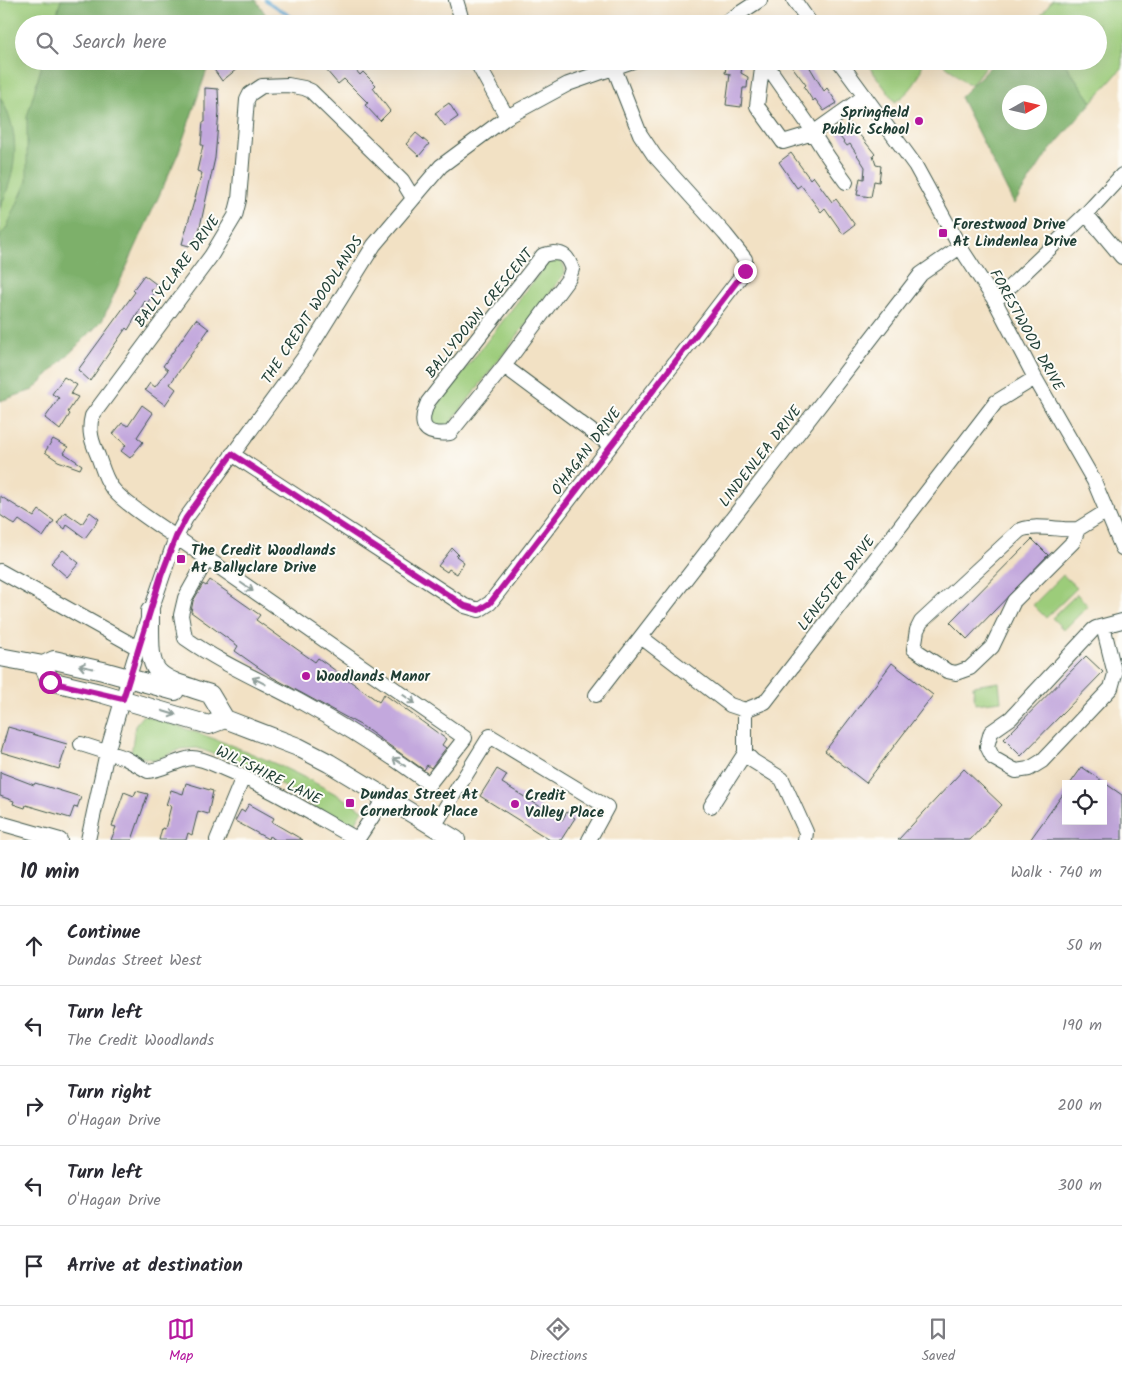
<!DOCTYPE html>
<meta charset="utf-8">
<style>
body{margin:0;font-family:Kalam,sans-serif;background:#f7f7f7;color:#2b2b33}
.controls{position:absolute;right:15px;bottom:15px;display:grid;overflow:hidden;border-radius:0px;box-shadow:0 5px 20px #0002}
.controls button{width:45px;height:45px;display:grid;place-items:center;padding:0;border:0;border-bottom:1px solid #e1e1e2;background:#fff;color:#2b2b33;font:25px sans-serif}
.compass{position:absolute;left:1002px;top:85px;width:45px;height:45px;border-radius:50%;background:#fff;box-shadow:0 5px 20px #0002;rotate:82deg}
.stop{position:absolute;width:15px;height:15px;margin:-11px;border:4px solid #b5179e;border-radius:50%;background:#fff}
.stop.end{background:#b5179e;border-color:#fff;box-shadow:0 1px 5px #0008}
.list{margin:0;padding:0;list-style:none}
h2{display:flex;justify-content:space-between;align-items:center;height:65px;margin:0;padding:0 20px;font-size:21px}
h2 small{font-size:16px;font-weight:400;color:#7c7c81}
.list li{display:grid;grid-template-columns:32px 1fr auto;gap:15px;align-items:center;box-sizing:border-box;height:80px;padding:0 20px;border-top:1px solid #e1e1e2}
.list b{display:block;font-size:19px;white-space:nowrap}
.list p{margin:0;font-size:16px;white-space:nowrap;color:#7c7c81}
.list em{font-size:16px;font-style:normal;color:#7c7c81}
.icon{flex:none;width:28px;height:28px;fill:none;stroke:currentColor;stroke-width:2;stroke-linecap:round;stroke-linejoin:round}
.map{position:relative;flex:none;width:1122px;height:840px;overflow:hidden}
.search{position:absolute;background:#fff;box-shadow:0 5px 20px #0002;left:15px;right:15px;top:15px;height:55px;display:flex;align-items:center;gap:12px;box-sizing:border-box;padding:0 18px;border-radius:28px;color:#7c7c81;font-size:19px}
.sheet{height:465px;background:#fff}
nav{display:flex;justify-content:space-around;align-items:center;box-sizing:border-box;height:70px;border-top:1px solid #e1e1e2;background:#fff;font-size:14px;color:#7c7c81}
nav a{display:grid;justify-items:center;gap:2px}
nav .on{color:#b5179e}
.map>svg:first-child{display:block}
.green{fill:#9ccc7a;stroke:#5e8457}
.forest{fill:#7db06a;stroke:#4e764f;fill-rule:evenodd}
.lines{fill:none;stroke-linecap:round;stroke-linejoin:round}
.stream{stroke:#58a2d0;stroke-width:3}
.building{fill:#c3a8dd}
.minor-casing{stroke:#3f564a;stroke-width:16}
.major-casing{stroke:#3f564a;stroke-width:20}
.minor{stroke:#fff;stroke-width:14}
.major{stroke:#fff;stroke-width:18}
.oneway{stroke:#8f9e9a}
.route{stroke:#b5179e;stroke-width:6}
.poi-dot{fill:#b5179e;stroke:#fdfcf7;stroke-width:2}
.labels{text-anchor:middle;stroke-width:4;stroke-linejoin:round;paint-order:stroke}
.poi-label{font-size:15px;font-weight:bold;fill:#1f3d34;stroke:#fdfcf7;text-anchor:start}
.street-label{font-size:15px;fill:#1f3d34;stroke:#fdfcf7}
</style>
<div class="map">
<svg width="1122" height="840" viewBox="0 0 1122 840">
<rect width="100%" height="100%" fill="#fdfcf7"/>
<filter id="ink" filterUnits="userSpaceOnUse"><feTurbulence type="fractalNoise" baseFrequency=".02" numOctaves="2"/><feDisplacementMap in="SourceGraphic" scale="10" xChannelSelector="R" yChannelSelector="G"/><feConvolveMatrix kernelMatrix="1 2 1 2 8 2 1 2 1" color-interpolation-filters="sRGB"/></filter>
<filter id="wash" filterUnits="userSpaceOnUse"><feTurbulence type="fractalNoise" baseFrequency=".0096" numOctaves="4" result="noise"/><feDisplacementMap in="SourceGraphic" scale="20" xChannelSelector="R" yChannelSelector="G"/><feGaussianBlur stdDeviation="1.12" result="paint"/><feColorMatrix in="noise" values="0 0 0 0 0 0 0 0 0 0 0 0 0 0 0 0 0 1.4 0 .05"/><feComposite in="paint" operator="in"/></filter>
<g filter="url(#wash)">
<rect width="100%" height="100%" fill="#f2e1c4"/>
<path class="green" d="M0,0h87l-1,24h-62v37h60l-84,237z
M1052,0h70v68l-30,34 -29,-41h35v-37h-61l-1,-2z
M865,61h58c-3,19 -13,31 -28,41z
M941,61h48l-17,23h-5z
M555,259c7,3 10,5 10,14l-119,156 -7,2 -11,-8 2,-8 119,-154z
M1063,575l14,13 -31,30 -13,-13z
M1077,594l11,12 -24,24 -12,-12z
M999,682l2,19 -26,3 -2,-18z
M143,715c78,24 150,52 220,95l-11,19 -4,1 -75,-51 -21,-11 -55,-20 -16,1 -25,11 -25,-5 4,-30z"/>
<path class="forest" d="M61,0h195l10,15 -11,9h-201z
M43,61h167l-32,93 -76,167 -69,69 -33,11v-166l6,-6 21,-48v-64z
M996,61h67l29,41 -46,53 -32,49 -54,-107zM1040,92v30h-30v-30z
M0,97c22,37 17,74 0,111z"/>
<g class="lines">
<path class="stream" d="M265,0l38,24"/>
</g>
<g id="blocks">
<path class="building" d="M208,61h47v2l-18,6 -15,12z
M336,61h12l12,14 3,-3 13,13 -3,3 17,23 -10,10 -15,-16 3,-2 -24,-24 -6,5 -12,-14z
M727,61h16l-2,12 7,4 -1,11h-4l-2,19 -15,-2 4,-31 -5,-1z
M788,61h18l18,30 3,-3 10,15 -13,8 -9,-12 -2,2 -9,-14 2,-2z
M205,88l13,1 1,23 -4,46 -17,78 -9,10 -7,-2 20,-71 -5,-2 6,-26h-2l2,-23h2z
M449,103l9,14 -13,9 -10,-13z
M850,123l25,31 -2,2 3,9 5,1 -2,16 -5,-1 -3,16 -14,-2 3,-17 4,1 1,-12 -15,-23 -3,2 -10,-13z
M416,133l13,11 -10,12 -13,-12z
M791,153l19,26 3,-3 19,26 4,-3 19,26 -12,9 -18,-26 -4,4 -20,-27 -4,3 -18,-26z
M144,275l12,9 -5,7 3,3 -7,9 -2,-2 -17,29 -2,-2 -36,53 -12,-11 57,-78 -2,-2z
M196,319l13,10 -39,55 6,5 -11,16 -20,-15 5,-7 5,4 13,-17 -5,-4z
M64,377l13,8 -6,9 7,3 -10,15 2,2 -10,16 -15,-12 14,-20 -7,-4z
M142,405l11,8 -16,24 6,5 -13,16 -9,-7 5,-6 -13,-11 9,-11 6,3z
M53,439l15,8 -4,6 18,12 -2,4 -22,-8 -13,-9z
M0,496l34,21 5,-7 15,11 -11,16 -24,-17 -4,5 -15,-10z
M65,512l17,12 8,-12 9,7 -14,19 -18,-13 -2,4 -8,-6z
M1032,539l16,16 -81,84 -17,-17z
M452,548l6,6 -2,2 8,6 -7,12 -8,-5 -2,3 -9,-6z
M63,550l16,13 -12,14 -16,-14z
M210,580l50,35 -4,5 59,42 3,-4 61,44 5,-8 62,45 -4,6 4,3 -15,20 -4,-3 -3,5 -62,-44 -90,-49 -37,-26 3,-5 -47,-34 2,-11 10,-17 3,2z
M1086,656l17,16 -82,84 -17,-17z
M892,663l41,32 -67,88 -41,-32z
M8,727l59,17 -8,25 -58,-17z
M1082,767l40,28v45h-92l36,-50v31h37v-37h-33z
M497,769l10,6 -5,8 60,37 5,-8 8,6 -14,22h-11l-70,-44z
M964,769l38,36 -32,35h-72z
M0,772l34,13 1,-2 46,14 -4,11 -3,-1 -4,11 -44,-13 -1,3 -12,-4 1,-3 -14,-5z
M186,783l27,8 -5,23 -10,-3 -6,24 -4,-2 -2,7h-27l3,-12 3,1 6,-23 -5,-1 5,-15 12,4z
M136,791l12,3 -16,46h-21l5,-13 -4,-1 12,-34 10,4z
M249,804l25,14 -2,4 31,18h-27l-7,-4 -1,3 -33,-18 6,-11 3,2z"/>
</g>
</g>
<g filter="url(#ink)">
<use href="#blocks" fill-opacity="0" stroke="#3f564a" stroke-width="1"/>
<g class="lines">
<defs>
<path id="minor" d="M456,0l7,24
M794,0l17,24
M723,24l37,-24
M476,61l31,56
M839,61l76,104 45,82 35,54 40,77 59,103 28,67
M846,182c-14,-19 -27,-37 -38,-58l-37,-53 -9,-2 -5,37 26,36 30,-9 52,-37
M1086,214l36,43
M553,253c12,0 15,5 19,16l-3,9 -65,88 -54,67c-27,3 -32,-8 -22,-31l115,-147z
M995,301l91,-87 36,-39
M504,366l106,79
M232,454l233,152 14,4 11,-7 255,-332v-12l-20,-25 -71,-79 -14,-21 -26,-66
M1078,529c-15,2 -48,-6 -59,2l-98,91 -4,8 -3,19 33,22 9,2 14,-5 22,-21 22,-46 59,-59 5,-13 29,-18
M207,559l-22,39 -4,17 4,23c37,26 75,42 114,63 45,25 89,52 130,83l36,-46 -289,-201c-17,-11 -53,-34 -64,-49 -7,-9 -10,-21 -14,-32 -6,-14 -10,-25 -6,-40l119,-160 24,-40 4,-16 8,-100 3,-6 12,-8 26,-1 16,3 7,3 91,89 11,18
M0,571l138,77
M1103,626l12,48 -4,14 -69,73 -13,8 -13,2 -23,-13 -6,-12 4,-14 20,-14 82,-88 3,-2 26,-7
M641,637l89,68 15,5 20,-8 231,-300 39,-24
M596,695l325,-421 39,-27
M81,744l44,14 23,13c15,-1 31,-12 44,-13 11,0 23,7 33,11 46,19 88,46 132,70
M745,753l8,8 29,18 24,53 -1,8
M711,806l34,-53v-43
M0,823l60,17
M434,826l56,-90 117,71 -18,33
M88,840l19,-88 27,-92 42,-123 10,-19 119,-162 69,-111 67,-79 66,-49 61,-33 65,-23
M217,840l26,-63
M357,840l29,-44"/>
<path id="major" d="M150,611c0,65 -3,63 60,83l15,25 73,28 31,16 127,77
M0,657l43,8 11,-5 49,11 72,20
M43,665l7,16 50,12 109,32 16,-6"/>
</defs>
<use href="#minor" class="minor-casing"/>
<use href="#major" class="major-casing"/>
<use href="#minor" class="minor"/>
<use href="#major" class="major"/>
</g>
<defs><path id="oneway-shaft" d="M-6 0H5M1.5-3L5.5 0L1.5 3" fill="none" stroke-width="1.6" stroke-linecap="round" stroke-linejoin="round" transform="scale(1.25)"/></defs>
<g class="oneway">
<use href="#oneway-shaft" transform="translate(247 587) rotate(35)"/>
<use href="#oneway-shaft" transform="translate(86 667) rotate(-168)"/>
<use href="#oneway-shaft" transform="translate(259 681) rotate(-153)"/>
<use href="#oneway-shaft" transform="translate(409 699) rotate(35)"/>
<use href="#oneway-shaft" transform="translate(169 713) rotate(17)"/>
<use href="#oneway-shaft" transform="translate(399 762) rotate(-146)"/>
</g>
</g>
<g class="lines" filter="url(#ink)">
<path class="route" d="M50,682l73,17 38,-123 15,-39 10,-19 46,-64 233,152 14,4 11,-7 255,-332"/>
</g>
<g class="poi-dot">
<circle cx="919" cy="121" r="5"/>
<rect x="938" y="228" width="10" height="10" rx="2.5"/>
<rect x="176" y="554" width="10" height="10" rx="2.5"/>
<circle cx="306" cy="676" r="5"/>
<rect x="345" y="798" width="10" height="10" rx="2.5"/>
<circle cx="515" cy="804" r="5"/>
</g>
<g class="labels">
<g class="poi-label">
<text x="909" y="117" text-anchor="end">Springfield<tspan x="909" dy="17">Public School</tspan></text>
<text x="953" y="229">Forestwood Drive<tspan x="953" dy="17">At Lindenlea Drive</tspan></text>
<text x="191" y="555">The Credit Woodlands<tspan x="191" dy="17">At Ballyclare Drive</tspan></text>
<text x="316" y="681">Woodlands Manor</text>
<text x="360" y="799">Dundas Street At<tspan x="360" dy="17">Cornerbrook Place</tspan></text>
<text x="525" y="800">Credit<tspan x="525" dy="17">Valley Place</tspan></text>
</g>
<g class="street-label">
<text transform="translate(177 271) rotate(-54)" y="5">BALLYCLARE DRIVE</text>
<text transform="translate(312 310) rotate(-57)" y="5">THE CREDIT WOODLANDS</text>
<text transform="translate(479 313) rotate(-51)" y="5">BALLYDOWN CRESCENT</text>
<text transform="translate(1027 330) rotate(61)" y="5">FORESTWOOD DRIVE</text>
<text transform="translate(586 451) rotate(-53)" y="5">O'HAGAN DRIVE</text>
<text transform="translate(760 456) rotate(-52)" y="5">LINDENLEA DRIVE</text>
<text transform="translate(836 583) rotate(-52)" y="5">LENESTER DRIVE</text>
<text transform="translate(269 775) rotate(26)" y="5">WILTSHIRE LANE</text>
</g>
</g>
</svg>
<div class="controls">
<button><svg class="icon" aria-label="locate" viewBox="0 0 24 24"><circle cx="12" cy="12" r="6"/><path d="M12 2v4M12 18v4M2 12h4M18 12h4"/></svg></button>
</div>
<svg class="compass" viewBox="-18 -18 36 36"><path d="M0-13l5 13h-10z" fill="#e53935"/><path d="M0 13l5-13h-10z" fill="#7c7c81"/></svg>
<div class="stop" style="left:50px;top:682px"></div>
<div class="stop end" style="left:745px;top:271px"></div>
<div class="search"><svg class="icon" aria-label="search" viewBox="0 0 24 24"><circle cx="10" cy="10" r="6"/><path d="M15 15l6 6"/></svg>Search here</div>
</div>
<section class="sheet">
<h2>10 min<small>Walk · 740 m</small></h2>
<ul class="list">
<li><svg class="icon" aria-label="ahead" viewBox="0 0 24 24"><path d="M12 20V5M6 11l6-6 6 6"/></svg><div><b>Continue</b><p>Dundas Street West</p></div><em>50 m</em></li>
<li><svg class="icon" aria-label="left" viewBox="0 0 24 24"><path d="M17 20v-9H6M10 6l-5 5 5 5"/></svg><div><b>Turn left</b><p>The Credit Woodlands</p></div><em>190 m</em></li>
<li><svg class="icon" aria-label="right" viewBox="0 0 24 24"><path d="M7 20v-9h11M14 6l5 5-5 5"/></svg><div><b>Turn right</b><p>O'Hagan Drive</p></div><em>200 m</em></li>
<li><svg class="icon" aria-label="left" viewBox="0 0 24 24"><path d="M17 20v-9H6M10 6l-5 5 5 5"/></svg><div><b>Turn left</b><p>O'Hagan Drive</p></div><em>300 m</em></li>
<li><svg class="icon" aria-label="arrive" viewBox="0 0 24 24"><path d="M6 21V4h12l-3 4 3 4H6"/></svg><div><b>Arrive at destination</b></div></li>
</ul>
</section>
<nav>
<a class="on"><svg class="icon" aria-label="map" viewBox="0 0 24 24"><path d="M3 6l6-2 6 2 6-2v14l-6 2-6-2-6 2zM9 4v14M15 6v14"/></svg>Map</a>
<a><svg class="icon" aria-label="directions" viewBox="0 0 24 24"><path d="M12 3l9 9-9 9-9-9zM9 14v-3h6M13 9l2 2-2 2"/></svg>Directions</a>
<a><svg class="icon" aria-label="saved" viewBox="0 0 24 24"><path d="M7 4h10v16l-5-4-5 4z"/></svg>Saved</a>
</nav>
